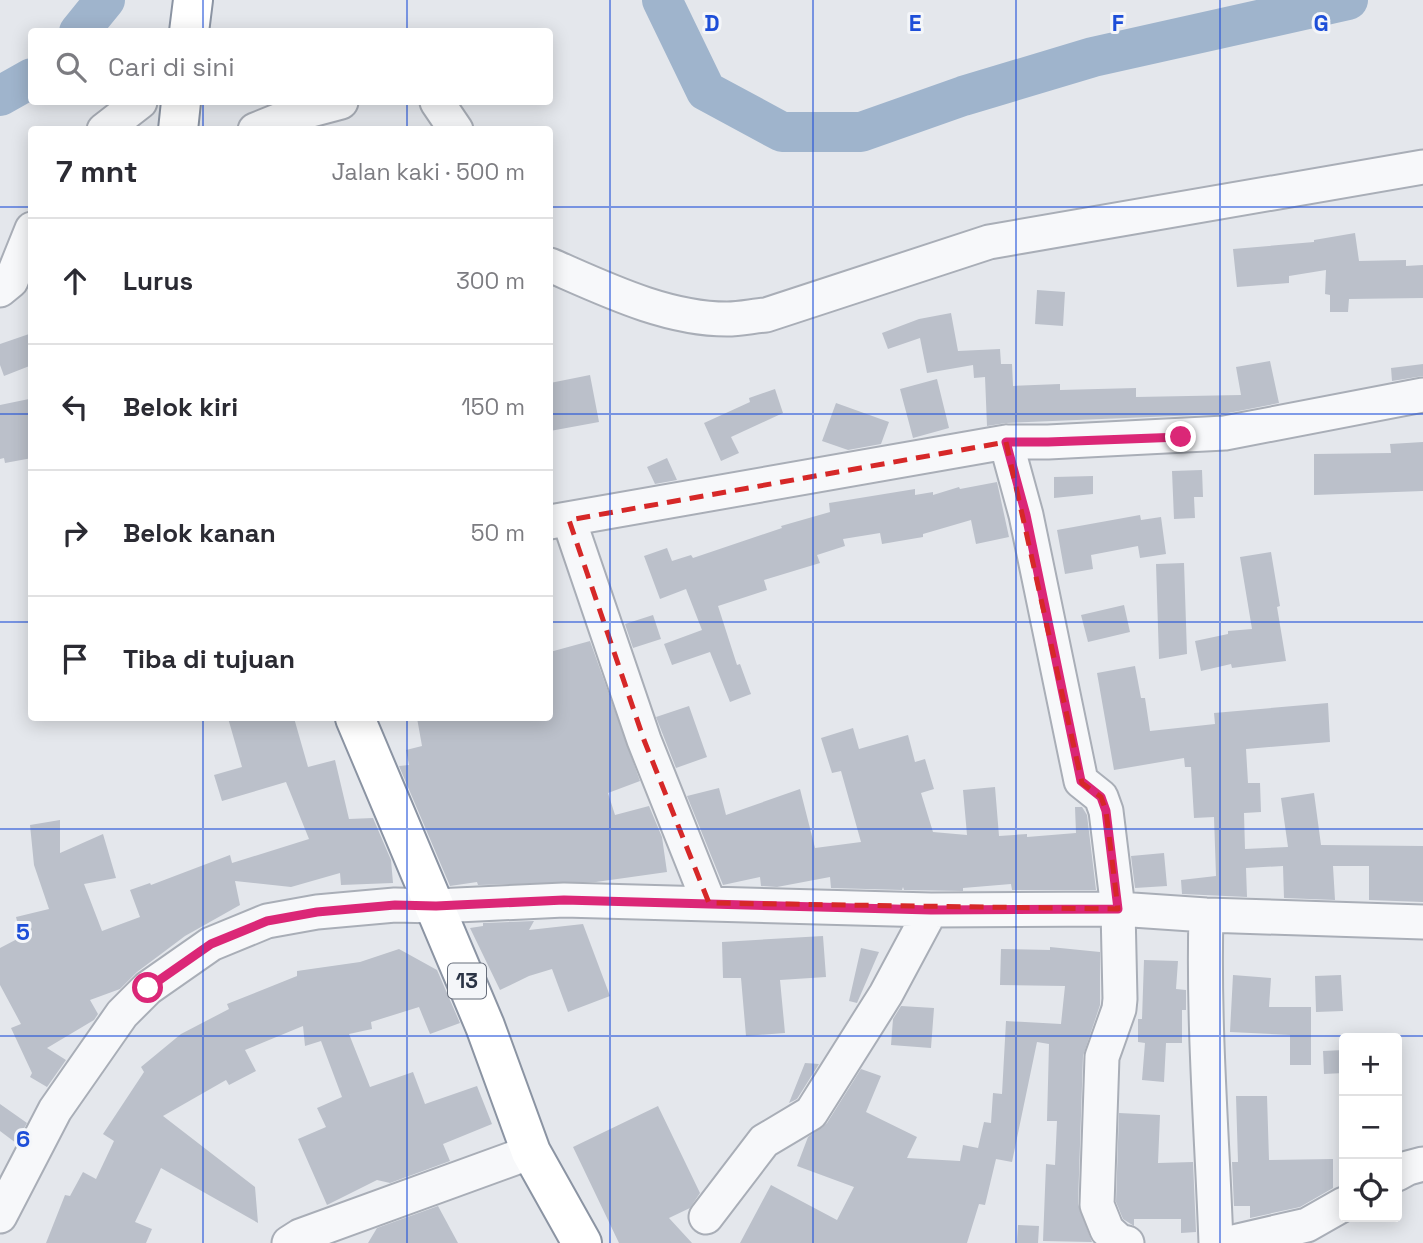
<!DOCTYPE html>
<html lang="id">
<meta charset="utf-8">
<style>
body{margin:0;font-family:"Space Grotesk",sans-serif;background:#f7f7f7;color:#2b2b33}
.controls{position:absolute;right:21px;bottom:21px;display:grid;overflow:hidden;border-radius:7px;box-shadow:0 4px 18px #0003}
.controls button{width:63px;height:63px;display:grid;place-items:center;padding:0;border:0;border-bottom:2px solid #e1e1e2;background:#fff;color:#2b2b33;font:35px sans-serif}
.stop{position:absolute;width:21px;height:21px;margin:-16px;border:5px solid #db2777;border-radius:50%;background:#fff}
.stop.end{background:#db2777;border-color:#fff;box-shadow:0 2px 7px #0008}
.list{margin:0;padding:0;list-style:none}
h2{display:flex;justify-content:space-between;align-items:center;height:91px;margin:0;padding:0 28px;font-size:30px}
h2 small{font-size:23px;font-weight:400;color:#7c7c81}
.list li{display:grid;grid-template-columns:46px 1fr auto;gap:21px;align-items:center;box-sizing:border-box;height:126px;padding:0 28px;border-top:2px solid #e1e1e2}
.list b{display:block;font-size:26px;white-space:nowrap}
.list em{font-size:23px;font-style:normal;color:#7c7c81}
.icon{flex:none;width:38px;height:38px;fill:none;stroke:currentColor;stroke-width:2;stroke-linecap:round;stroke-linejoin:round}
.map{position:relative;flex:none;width:1423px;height:1243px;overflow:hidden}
.search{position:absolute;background:#fff;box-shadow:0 4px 18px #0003;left:28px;top:28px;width:525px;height:77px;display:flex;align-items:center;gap:18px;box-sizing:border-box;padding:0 24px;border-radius:7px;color:#7c7c81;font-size:26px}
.panel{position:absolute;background:#fff;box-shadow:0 4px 18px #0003;left:28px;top:126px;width:525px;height:595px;border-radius:7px}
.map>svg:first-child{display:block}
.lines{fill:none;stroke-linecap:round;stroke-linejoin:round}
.river{stroke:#9fb4cc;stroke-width:40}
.building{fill:#bbc0ca}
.minor-casing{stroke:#a9aeb7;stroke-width:37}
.highway-casing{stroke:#8b94a3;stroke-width:42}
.minor{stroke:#f7f8fa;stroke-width:33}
.highway{stroke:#fff;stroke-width:38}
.route{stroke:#db2777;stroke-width:9}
.marked{fill:none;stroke:#d62828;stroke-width:5;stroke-dasharray:14 9;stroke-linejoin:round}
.grid{fill:none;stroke:#1d4ed8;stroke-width:2;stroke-opacity:0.55}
.labels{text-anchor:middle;stroke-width:6;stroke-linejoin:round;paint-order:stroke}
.shield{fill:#f4f6f9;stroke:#676e7b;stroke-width:2}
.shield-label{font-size:21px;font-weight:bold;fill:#2b3445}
.grid-label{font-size:23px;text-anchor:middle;font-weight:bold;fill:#1d4ed8;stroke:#f4f6f9;stroke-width:6;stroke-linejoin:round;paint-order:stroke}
</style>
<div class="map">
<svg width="1423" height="1243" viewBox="0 0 1423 1243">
<rect width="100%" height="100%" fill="#e4e7ec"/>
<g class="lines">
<path class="river" d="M662,0l44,91 76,41h79l102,-36 130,-39 255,-57
M79,32l26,-32
M0,96l32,-18"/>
</g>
<path class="building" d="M1355,233l4,28 47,-1v6l17,-1v33l-74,1 -1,13h-18v-17l-5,-1 1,-24 -37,6v7l-52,4 -4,-38 81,-7v-2z
M1037,290l28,2 -2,34 -28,-2z
M951,313l7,38 42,-2 1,15h11l1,22 47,-2v6l76,-2v9l105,-2 -5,-28 34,-6 9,42 -56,11 -217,9 -19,3 -2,-49 -11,1 -1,-13 -46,8 -7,-35 -32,11 -6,-16 37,-14z
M32,333v32l-28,11 -4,-11v-21z
M1423,364v12l-31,5 -1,-13z
M590,375l9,47 -49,9v-48z
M937,379l12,49 -36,10 -13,-49z
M775,389l8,24 -52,24 8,16 -18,8 -17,-38 46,-21 -1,-4z
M29,399l3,14v45l-27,5 -1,-5 -4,1v-54z
M836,403l53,19 -8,22 -33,6 -26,-9z
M1423,442v49l-109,4v-41l77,-1 -1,-9z
M667,458l10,22 -22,4 -8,-17z
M1202,470l1,27h-9l1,21 -21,1 -2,-48z
M1093,476v18l-39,4v-21z
M997,482l12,55 -33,7 -5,-24 -48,14v3l-41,7 -2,-11 -37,6 2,7 -28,9 3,8 -56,17 3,10 -49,16 19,59 3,-1 11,30 -21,8 -20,-50 -38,13 -8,-21 38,-14 -16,-41 -26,10 -16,-43 23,-8 5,13 19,-6 2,3 89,-30 -1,-2 49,-14 -1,-9 86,-14v6l18,-3v3l26,-8 1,2z
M1140,515l1,5 20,-3 5,37 -26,4 -2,-12 -47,9 2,14 -28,5 -8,-44z
M1271,552l9,54 -3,1 9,54 -54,7 -1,-4 -30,7 -6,-30 33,-7v-3l24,-2 -12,-72z
M1184,563l3,91 -28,5 -3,-95z
M1124,605l6,27 -42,10 -7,-27z
M653,615l8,24 -28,9 -8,-24z
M590,641l50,140 -32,12 7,22 34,-9 13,31 5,35 -71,10 -118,3 -1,-3 -27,4 -51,-120 10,-1 -3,-15 16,-4 -5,-28h133v-66z
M1135,666l6,32h4l5,33 65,-7 -1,-11 114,-10 2,39 -84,7 2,34h12l1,29 -17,1 1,36 43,-2 -7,-49 33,-5 7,52 102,1v56l-54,-2v-34h-36l2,34 -51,-2 -1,-32 -37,2 1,29 -65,-3 -1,-14 35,-4 -2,-59 -20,1 -3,-51h-6l-1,-9 -70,12 -17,-97z
M689,706l18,51 -31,11 -20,-51z
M228,718h66l14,49 27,-7 14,59 24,-1 18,42 2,23 -52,2 -1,-12 -49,14 -56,-6 5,24 -55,31 -48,36 -17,17 -30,11 8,14 -4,6 -47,28 19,12 -19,27 -17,-10 2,-4 -21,-45 10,-4 -21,-39v-37l21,-11 -5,-20 33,-8 -15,-44 -4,-40 30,-5v33l43,-19 13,44 -32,6 18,47 38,-14 -10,-27 20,-7 1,2 79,-30 2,8 77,-24 -23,-57 -64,19 -8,-26 28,-8z
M853,728l6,21 49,-14 7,27 10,-3 9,30 -13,4 12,39 34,3 -4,-45 32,-3 4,49 28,-2v3l49,-4 -1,-26h7l5,8 9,75h-84l-1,-6 -48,4v3l-59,-1 -1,-3 -1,3 -71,-2 -1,-11 -53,10 -16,-1 -1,-9 -37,8 -36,-89 32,-8 7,27 74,-26 15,59 46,-6 -20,-71 -9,2 -11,-35z
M1164,853l3,33 -32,2 -4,-32z
M534,921l-5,9 54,-6 27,72 -42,16 -16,-43 -23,7 -29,14 -30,-62 13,-2v-3z
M823,936l3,41 -46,3 5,53 -39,3 -5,-58h-18l-1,-36z
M1050,947l50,5v53l-17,51 -5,148 14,38 -49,-1 3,-77 9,1 2,-44h-10l2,-77 -12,-2 -25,120 -16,-3 -11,46 -6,-1 -12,39h-227l31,-58 66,35 17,-33 -57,-21 11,-29 19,-14 34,-54 20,7 -15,36 51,25 -10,21 53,3 3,-16 15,3 6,-26 7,1 2,-30 9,1 4,-73 55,3 4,-38 -65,-1 1,-36 49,1z
M861,948l18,4 -22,51 -8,-2z
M399,949l38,21 23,53 -30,11 -11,-27 -48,15 1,7 -23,5 21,53 43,-15 12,32 52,-18 15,38 -49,20 7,17 -60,22 -13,-3 -50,25 -29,-66 28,-12 -9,-19 25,-11 -21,-56 -16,5 -2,-20 -58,24 11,21 -27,14 -3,-5 -63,36 92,71 3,36 -97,-55 -26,54 17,7 -6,14h-100l19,-48 5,1 13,-24 13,7 18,-38 -11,-7 41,-62 -3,-5 40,-33 48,-25 -2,-5 70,-28v-5l63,-9z
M1144,960l34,1 -2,28 10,1v20h-4v33h-16l-2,39 -22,-2 3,-37 -7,-1v-23h4z
M1233,975l38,3 -2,29h42v58h-21v-30l-60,-3z
M1341,975l2,36 -27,1 -1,-36z
M901,1006l33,2 -3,40 -40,-3 2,-26z
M1344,1050v23l-20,1 -1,-23z
M805,1063l14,1 -22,35 -8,4z
M1236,1096h31l2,64 64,-1v29l-33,19 -50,11v-12h-16l-2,-44h6z
M0,1104l27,19 -11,20 -16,-12z
M658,1106l42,87 -10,15 -21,10 23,25h-73l-46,-96z
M1119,1113l41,2 -2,48 35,-1 3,70 -15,1v-14h-47v7l-11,-7 -7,-17z
M438,1206l20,37h-90l9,-15z
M1018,1225l21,1 -1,17h-21z"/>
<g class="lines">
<defs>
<path id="minor" d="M437,102l19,28
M104,130l36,-28
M255,130l37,-15 49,-13
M550,265c55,24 116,54 177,54 13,0 26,-3 39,-4l223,-73 434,-75
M0,290l11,-9 21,-52
M1006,442l20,73 55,266 20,16 5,14 12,98 2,90 -1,10 -17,48 -5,148 10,25 12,11 8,2
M569,520l75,220 65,163
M550,522l456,-80h42l177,-9 198,-38
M1206,915c-3,109 6,219 10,328
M1397,1174l11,-6 15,-4
M0,1216l55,-106 67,-96 26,-26 63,-44 56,-23 50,-9 78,-7 41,1 128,-6 367,10 187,-1 88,6 217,7
M706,1217l58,-76 47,-28 75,-119 45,-84
M289,1243l11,-7 231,-84
M1229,1243l78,-18 37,-21"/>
<path id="highway" d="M189,32l4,-32
M178,130l3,-28
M355,718l130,308 46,126 51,91"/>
</defs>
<use href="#minor" class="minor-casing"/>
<use href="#highway" class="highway-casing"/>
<use href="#minor" class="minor"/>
<use href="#highway" class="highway"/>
</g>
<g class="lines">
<path class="route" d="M148,988l63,-44 56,-23 50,-9 78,-7 41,1 128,-6 367,10 187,-1 -12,-98 -5,-14 -20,-16 -55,-266 -20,-73h42l133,-5"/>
</g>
<path class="marked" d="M1006,442l76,341 19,14 5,14 12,98 -409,-6 -65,-163 -75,-220z"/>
<path class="grid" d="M203,0v32M407,0v32M610,0v1243M813,0v1243M1016,0v1243M1220,0v1243M203,102v28M407,102v28M0,207h32M550,207h873M0,414h32M550,414h873M0,622h32M550,622h873M203,718v525M407,718v525M0,829h1423M0,1036h1423"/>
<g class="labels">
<rect class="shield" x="448" y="963.5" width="38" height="35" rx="5"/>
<g class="shield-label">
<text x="467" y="988">13</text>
</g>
</g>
<g class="grid-label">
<text x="712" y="31">D</text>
<text x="915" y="31">E</text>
<text x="1118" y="31">F</text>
<text x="1321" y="31">G</text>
<text x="23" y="940">5</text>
<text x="23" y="1147">6</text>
</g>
</svg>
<div class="controls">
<button>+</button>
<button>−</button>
<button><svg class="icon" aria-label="locate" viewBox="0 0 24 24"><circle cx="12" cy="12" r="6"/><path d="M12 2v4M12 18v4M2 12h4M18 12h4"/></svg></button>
</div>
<div class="stop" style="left:148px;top:988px"></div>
<div class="stop end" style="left:1181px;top:437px"></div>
<div class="search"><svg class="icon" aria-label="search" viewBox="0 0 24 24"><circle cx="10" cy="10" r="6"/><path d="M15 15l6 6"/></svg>Cari di sini</div>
<section class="panel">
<h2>7 mnt<small>Jalan kaki · 500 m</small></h2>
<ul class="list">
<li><svg class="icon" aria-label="ahead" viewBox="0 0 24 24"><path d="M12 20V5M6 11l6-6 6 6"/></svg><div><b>Lurus</b></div><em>300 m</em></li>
<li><svg class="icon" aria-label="left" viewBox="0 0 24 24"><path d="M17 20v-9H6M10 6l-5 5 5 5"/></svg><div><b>Belok kiri</b></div><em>150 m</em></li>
<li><svg class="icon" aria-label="right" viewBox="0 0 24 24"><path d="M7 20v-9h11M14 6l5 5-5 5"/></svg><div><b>Belok kanan</b></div><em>50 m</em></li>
<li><svg class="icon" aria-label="arrive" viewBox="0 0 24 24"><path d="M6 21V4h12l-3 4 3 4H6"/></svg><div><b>Tiba di tujuan</b></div></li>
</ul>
</section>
</div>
